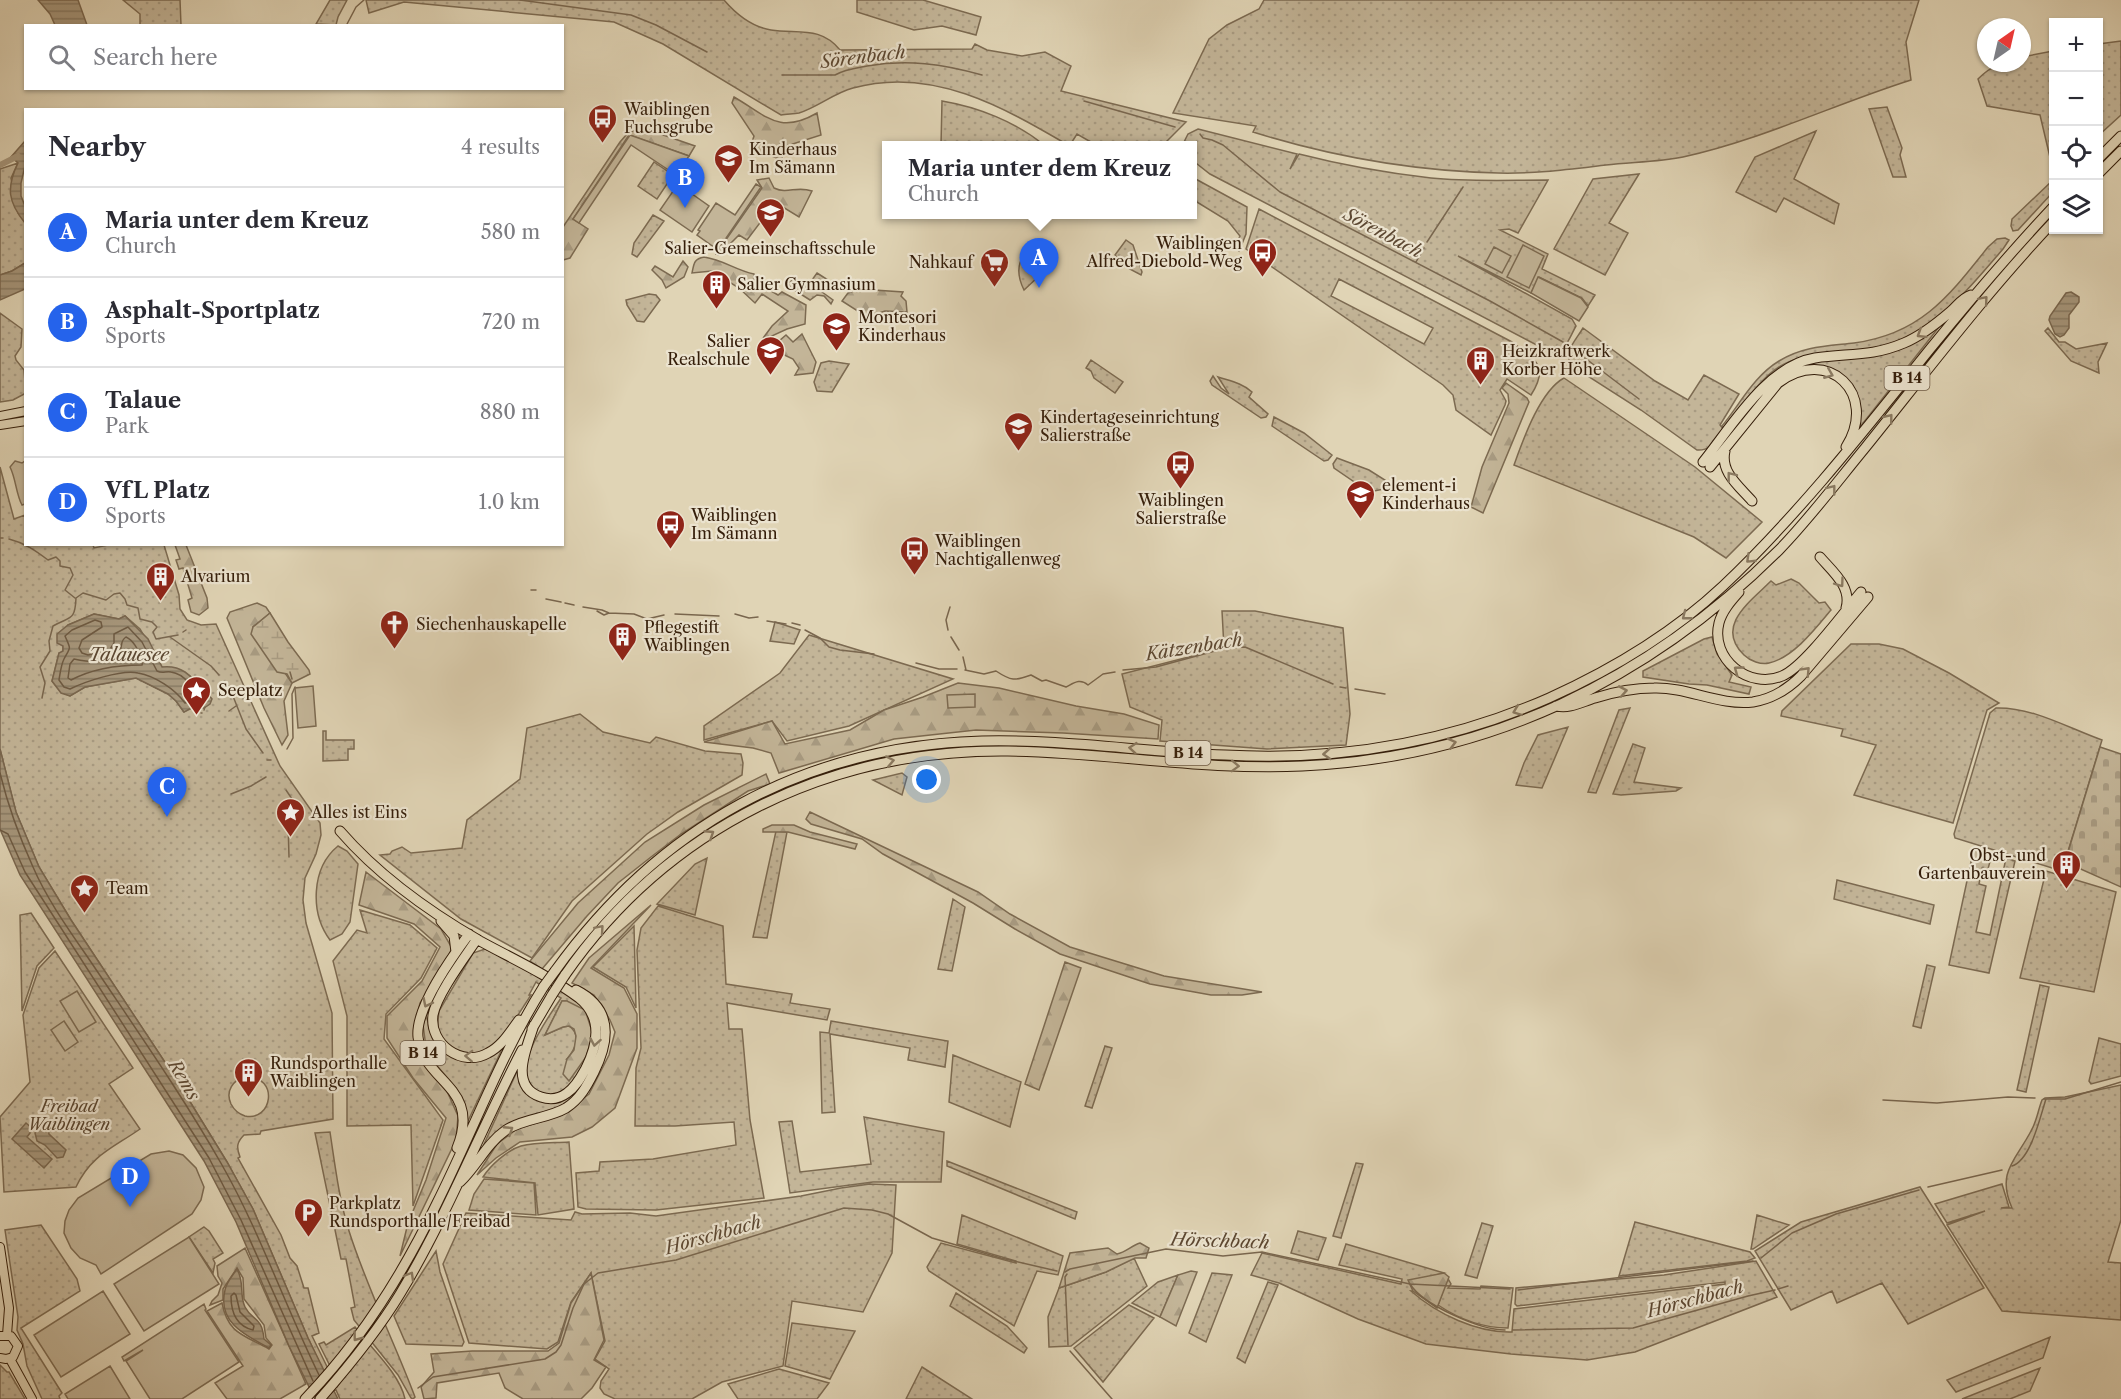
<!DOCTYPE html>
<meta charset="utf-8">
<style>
body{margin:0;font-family:"Libre Caslon Text",serif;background:#f7f7f7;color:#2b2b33}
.controls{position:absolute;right:18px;top:18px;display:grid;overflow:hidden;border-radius:0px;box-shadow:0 2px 4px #0004}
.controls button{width:54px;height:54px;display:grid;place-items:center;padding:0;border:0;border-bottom:2px solid #e1e1e2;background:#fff;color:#2b2b33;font:30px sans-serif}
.compass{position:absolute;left:1977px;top:18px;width:54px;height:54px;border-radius:50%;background:#fff;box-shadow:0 2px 4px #0004;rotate:34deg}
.you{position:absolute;left:927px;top:780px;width:21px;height:21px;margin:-15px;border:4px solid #fff;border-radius:50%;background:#1a73e8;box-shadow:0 0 0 9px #1a73e833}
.badge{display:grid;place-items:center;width:39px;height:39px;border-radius:50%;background:#2563eb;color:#fff;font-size:20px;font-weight:700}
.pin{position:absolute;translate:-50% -50px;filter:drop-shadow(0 2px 3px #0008)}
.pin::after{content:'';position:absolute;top:32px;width:21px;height:18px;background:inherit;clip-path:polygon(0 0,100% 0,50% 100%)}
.popup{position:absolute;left:882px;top:141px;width:315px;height:78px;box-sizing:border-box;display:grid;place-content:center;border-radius:0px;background:#fff;filter:drop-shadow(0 2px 4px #0005);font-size:20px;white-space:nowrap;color:#7c7c81}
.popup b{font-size:22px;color:#2b2b33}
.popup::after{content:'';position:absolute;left:50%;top:100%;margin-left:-12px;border:12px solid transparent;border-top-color:#fff}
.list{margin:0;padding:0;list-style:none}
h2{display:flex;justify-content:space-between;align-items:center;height:78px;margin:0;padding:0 24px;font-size:26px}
h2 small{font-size:20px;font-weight:400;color:#7c7c81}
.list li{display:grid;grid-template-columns:39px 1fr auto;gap:18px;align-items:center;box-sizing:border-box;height:90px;padding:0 24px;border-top:2px solid #e1e1e2}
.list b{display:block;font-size:22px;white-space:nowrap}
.list p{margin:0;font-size:20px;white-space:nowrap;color:#7c7c81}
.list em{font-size:20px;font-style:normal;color:#7c7c81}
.icon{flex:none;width:33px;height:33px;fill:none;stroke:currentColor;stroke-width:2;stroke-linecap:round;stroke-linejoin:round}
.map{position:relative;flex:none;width:2121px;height:1399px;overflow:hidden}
.search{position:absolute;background:#fff;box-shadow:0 2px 4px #0004;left:24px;top:24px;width:540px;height:66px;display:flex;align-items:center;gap:15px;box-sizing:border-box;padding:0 21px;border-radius:0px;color:#7c7c81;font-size:22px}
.panel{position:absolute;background:#fff;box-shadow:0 2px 4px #0004;left:24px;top:108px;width:540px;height:438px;border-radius:0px}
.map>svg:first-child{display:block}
.green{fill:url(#green-dots);stroke:#7c6a51;stroke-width:1.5;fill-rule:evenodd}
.forest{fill:url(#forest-firs);stroke:#7c6a51;stroke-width:1.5}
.wetland{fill:url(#wetland-marsh);stroke:#7c6a51;stroke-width:1.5}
.cemetery{fill:url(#cemetery-stones);stroke:#7c6a51;stroke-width:1.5}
.pitch{fill:#c3b598;stroke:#7c6a51;stroke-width:1.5}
.water{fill:url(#water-rules);stroke:#79664e;stroke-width:1.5}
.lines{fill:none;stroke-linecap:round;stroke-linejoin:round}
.shore{stroke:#6e5a42;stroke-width:1.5}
.stream{stroke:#79664e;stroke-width:1.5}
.canal{stroke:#a6967b;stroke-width:6}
.major-casing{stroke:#351e0a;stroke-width:10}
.highway-casing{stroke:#351e0a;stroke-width:11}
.major{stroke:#e0d4b5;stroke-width:8}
.highway{stroke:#e0d4b5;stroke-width:9}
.highway-bridge-casing{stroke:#351e0a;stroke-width:11;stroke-linecap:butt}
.highway-bridge{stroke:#e0d4b5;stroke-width:9}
.oneway{stroke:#8a7960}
.labels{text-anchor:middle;stroke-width:4.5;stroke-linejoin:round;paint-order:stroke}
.shield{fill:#ebe3cf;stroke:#6c5945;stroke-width:1.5}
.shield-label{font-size:15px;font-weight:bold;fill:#351e0a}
.poi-label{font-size:16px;fill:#351e0a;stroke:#ebe3cf;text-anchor:start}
.park-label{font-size:16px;font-style:italic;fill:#58442e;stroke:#ebe3cf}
.water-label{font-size:18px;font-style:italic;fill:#5d4832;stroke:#ebe3cf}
</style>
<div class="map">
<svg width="2121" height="1399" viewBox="0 0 2121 1399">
<defs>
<pattern id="green-dots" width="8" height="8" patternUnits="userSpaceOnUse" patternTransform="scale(1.5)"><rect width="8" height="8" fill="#c3b598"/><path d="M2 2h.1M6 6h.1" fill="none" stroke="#a89b82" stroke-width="1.8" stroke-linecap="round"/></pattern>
<pattern id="forest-firs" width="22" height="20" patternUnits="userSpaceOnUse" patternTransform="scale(1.5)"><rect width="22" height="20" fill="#c3b598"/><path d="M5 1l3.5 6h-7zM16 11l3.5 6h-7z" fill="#a89b82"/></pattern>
<pattern id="wetland-marsh" width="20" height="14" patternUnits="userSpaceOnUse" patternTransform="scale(1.5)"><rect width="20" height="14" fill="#c3b598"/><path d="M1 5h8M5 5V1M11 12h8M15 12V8" fill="none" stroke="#a89b82"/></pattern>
<pattern id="cemetery-stones" width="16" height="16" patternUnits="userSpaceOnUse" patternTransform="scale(1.5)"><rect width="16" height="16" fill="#c3b598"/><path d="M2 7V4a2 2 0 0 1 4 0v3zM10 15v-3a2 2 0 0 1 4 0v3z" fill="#a89b82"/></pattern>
<pattern id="water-rules" width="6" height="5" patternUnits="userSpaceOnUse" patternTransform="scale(1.5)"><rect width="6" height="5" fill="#a6967b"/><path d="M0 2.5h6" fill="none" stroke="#887a63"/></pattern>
</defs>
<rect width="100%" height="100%" fill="#e0d4b5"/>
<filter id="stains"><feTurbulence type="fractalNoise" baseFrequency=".00333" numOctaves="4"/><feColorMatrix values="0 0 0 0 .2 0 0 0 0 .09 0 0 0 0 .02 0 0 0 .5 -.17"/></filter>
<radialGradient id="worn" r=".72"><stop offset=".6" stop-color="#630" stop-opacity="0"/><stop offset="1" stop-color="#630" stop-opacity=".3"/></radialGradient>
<path class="green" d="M123,0h57l1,25h-41v-11z
M330,0h17l-9,17 -2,8 -20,-1z
M366,0h358c12,14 29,27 47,30 27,4 50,-4 69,20l132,-1 3,-5 12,6 35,6 23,-4 26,14 -10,25 125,31 -23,23h-67l-19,-11 -7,11h-2c-65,-38 -136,-79 -215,-57 -19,5 -35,19 -54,25 -6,1 -13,1 -18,2l-118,-71 -49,-22 -210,-20 -35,11z
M857,0h66l58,17 -5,18 -34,-9 -28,4 -57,-18z
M1264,0h655l-13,42 5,38c-76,24 -150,60 -228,77 -25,5 -51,5 -77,8 -35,4 -72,9 -108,8 -84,-2 -165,-16 -245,-41l3,-6 -83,-13 36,-74 18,-14 32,-16z
M2121,41v74l-22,20v-91z
M2053,51h1l-1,119 -13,-55 -53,-9 -9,-27c15,-15 23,-16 44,-16v-6z
M942,101c36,6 74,21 102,44h-103z
M1887,107l15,41 -2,7 6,22h-13l-24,-68z
M1198,129l99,25 -7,15 9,-15c43,11 88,19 132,24 39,4 78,2 117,2l-30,53 -9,-4 -9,1 48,24 -6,15 53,26 -7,11 -6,-8 -43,-21 -8,16 -73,-37 114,63 4,7c-6,10 -10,26 -24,27l-342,-179 -18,-14v-14h-10l6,-12z
M1816,131l-22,48 45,25 -5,20 -50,-26 -8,14 -40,-20 19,-35z
M654,162l19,13 -16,24 -19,-13z
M18,163l-7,15 7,35 8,10 -1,40 -13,8 -12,4v-106z
M1639,174l-30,49 19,10 -23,42 -51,-26 39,-70z
M1192,177l55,30 -1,27 -7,17 -5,-4 6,-11 -12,-15 -36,-22z
M2053,180v12l-35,38 -5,1 -2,-5 1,-7z
M1259,209l253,133c23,18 38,23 19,53l-24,-16 -7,11 6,11 -1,4 -14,30 -35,-25 -3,-15 -10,-10 -197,-136zM1339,279l94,49 -9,16 -93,-48z
M653,215l11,6 -27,36 -5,-3 2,-11z
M2005,238l4,2 -6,9c-30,35 -61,74 -104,93 -37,16 -87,4 -120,25 -22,14 -38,42 -54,62l-3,-3c18,-22 32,-50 57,-65 24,-15 49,-15 75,-18 67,-9 95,-47 134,-96l9,-8z
M1126,240l7,5 9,27 -1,3 -17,-9 -9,-11z
M1024,255l14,9v13l-14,13c-6,-12 -8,-24 0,-35z
M817,273l14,9 -9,10 11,8 -2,4 -7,-8 -7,-1 -7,5 -25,-16 8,-4 14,7z
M649,294l7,1 4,5 -16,22 -7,-1 -10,-16 -1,-5z
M0,313l22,16 -1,18 -6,9 1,4 8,10 2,23 -13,7 -13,2z
M1943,322l-83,105 -1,-23 -12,-22 -49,-14 -84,90 -2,-1 45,-58 49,-37 69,-7z
M1583,328l72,53 33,19 16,-25 35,19 -19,31 4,5c-8,10 -13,21 -27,20l-56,-40 -69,-44c-10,-13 4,-26 11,-38z
M2048,328l11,14h6l11,7 31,-6 -9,19 1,11 -28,-12 -26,-30z
M1091,360l32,22 -8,11 -21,-15 -3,-7 -5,-3z
M829,361l20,3 -17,28 -15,-1 -3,-9 7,-19z
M1213,376l8,12 8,6 -11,-17c12,4 24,6 34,15l-3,5 19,17 -2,3 -5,1 -49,-33 -2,-4z
M1564,378l131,89 67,55 -36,36 -32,-21 -180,-72c9,-25 26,-74 50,-87z
M1274,417l30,16 28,22 -4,5 -4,1 -52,-35z
M1337,458l32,12 27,17 -1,3 -11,-1 -15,3 -35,-24 -1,-4z
M0,467l14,52 11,-4 1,29 67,1 1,3 14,-3h56l15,50 1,14 7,11 14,5 15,-1 64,142 40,57 1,12 -5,19 -11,24 -2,22 3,23 26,90 1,106 -72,12 -1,3 -16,1c-7,7 -8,12 -4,22l-2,1 43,77 9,23 7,8 7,22h4l11,45 -7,3 25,51 2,-3 -20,-40 5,-2 2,3 29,-18c15,20 45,47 50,72h-65l-4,-9 -3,1 -25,-53 -55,-129 -26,-47 -51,-83 -105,-159 -32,-53 -23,-55 -16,-63zM94,614l25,5 6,-3 15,13 22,38c34,8 32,7 42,41l-8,-2 -12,6 -8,-11 -8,-7 -32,-16 -51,9 -15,9 -9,-4 -9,-11 7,-28 4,-1v-6l-2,-2 7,-19zM246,1076c34,1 26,46 -1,40 -6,-2 -11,-6 -14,-12 -6,-13 2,-24 15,-28z
M1791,579l8,4 20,20 6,-1 6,8c-15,18 -38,48 -62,53 -8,2 -19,-2 -25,-8 -30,-29 7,-54 27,-74l5,4z
M1222,611h33l88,17 7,86 -4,31 -79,4 -107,-8 2,-21 -32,-13 -8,-33 102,-26z
M775,622l25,8 -6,14 -24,-3z
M809,635l144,44 -104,47 -62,15 -15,-20 -68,19v-14l76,-53z
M1712,637l5,17 15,21 -3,7 22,5 -2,7 -42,-9 -18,-1 -46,-7v-6l61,-32z
M1851,644h28l24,5 46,24 50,30 -12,7 -34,113 -99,-28 22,-50 -35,-9 2,-7 -62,-13 1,-5z
M1630,708l-34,85 -8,-1 31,-82z
M1996,708c37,-1 72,20 106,32l-40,131 -107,-33 -1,-4 36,-121z
M580,714l23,18 47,11 6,-6 49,14 36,3 2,9 -1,12 -64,37 -31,22 -75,67 -40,57 -71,-39 -81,-64 10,-1 2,-3 10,-4 9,6 51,-5 5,-28 53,-41 7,-51z
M1568,727l-26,61 -26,-3 8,-22 14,-28z
M323,731h3v9h28v9h-6v11l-25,1z
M1633,744l12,4 -11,34 47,6 -5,3 -55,4 -8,-1z
M902,773l5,4 -5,18 -29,-15z
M776,831l11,1 -20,106 -14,-1z
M338,846l9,5 11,13 -8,58 -8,12 -12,6c-20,-27 -19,-72 8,-94z
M1974,848l18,6 -4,15 -6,-1 -3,16 7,2 -10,46 14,3 16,-77 9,3 -26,112 -40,-8z
M707,858l-12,57 -38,-11 38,-40z
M2046,871l70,21 -22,100 -74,-14z
M1837,880l97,25 -4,19 -96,-25z
M953,899l12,8 -13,64 -14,-2z
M658,906l65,20 3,58 66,10 -2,9 40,6 -3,11 -100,-17 2,26h13l8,91 14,78 -108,12 -70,-1 -8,-2 -2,-34 23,-2 1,-9 53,-3 83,-14 -2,-23 -59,4h-40l1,-58 5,-20 -4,-98 4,-22z
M360,910l50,15 27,23 -16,30 -35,36 -2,25 59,81 -30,86 -2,-81 -64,1v-110l-14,-55 24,-31 10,3z
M31,913l23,35 -17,18 -15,45 -2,-96z
M634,926l2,82 -10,-21 -33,-20z
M485,949c19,7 96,49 106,65 10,17 -4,56 -16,69 -5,5 -14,9 -20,13 -5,-1 -14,-2 -18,-5 -31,-19 12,-74 24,-93l-25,-16 -7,13h2l-28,43 -18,14 -21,3 -16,-9 -11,-16 2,-19 34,-58zM562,1001h5l19,56 -19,2c8,-9 15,-24 2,-33l-6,1 -18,8z
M55,951l78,117 -24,16 31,45c-27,19 -49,26 -64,58l-72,5 -4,-75 30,-35 -7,-67 16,-47z
M1927,965l8,2 -14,61 -8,-2z
M2040,985l9,2 -23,105 -9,-2z
M589,1000l15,34 -16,45 -22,26 -41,14 -45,34 39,-86 12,27 33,5 33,-49z
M426,1016c5,14 13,41 33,42 7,1 36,-10 45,-13l-37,78 -6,-25 -5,-10 -29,-34 -4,-29z
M831,1021l117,20 -3,26 -37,-7 2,-12 -80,-14 5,78 -13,1 -2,-81 9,1z
M2099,1038l22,6v32l-30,8 -2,-3z
M1105,1046l7,2 -20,60 -7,-2z
M953,1055l68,27 -11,45 -61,-25z
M2121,1085v135l-13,42 13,1v57l-119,-9 -55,-86 38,-14 -38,12 -12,-19 67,-20 7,23 -8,1h11c-16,-36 4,-48 19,-77 6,-10 7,-21 11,-31l3,-2 20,-1z
M864,1117l80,15 -3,50h-68l-83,11 -11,-71 13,-1 8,51 71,-8z
M330,1132c5,33 9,67 19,99 18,57 45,110 66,166l-2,2 -2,-1 -13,-23 -44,-55 -3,-12 4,-1 -9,-48h-5l-26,-126z
M569,1142l5,67 -36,6 -3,-32 -52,-6c7,-11 24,-27 38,-31 14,-4 33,-3 48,-4z
M947,1161l130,51 -2,7 -128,-53z
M1356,1163l7,1 -22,74 -8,-2z
M484,1179l50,4 2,32 -67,-5 5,-16z
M870,1184l26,1 -4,68 -29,59 -71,-11 -9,65 -61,16 -30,17h-77l-11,-5 -4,-6 1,-7 8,-12 -14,-10 10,-18 -14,-68 -20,29 -13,40 -11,7 -78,-6 -26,-79 23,-51 105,7 4,-8 7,2 48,-1 26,3 145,-20 40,-8z
M1920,1187l64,101 -76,36 -26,-41 -45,20 -5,-12 -41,19 -36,-59 46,-29z
M962,1215l101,41 -5,19 -21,-4 -23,55 -85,-55 -2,-4 14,-24 75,20v-2l-59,-17z
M1757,1215l32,10 -36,24h-2z
M1635,1222l115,30 5,6 -8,3 -128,15z
M1482,1223l11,3 -16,52 -12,-3z
M41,1225l36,54 3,12 -59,37 41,65 -3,3 1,3h-18l-15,-33 -4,-22 -6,-14 1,-13 -13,-87z
M204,1227l5,4 14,22 -10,6 2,4 -2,10 -24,-36z
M1298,1231l28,7 -8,22 -27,-7z
M1346,1244l98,29 -12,3 15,1 4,7 -3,4 32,1 1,-3 32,2 -5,40c-25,0 -49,-9 -70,-23l6,-17 -21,4 -12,-1c26,23 66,42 101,41l2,-23 211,-25v-2l-208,24 -2,-2 1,-16 148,-13 92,-14 21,36 -142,55 -48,8 -76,-6 -85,-10 -68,-25 -79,-36 -28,-8 11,-22 139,31 1,-5 -63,-14z
M436,1251l4,21 24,70 -2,4 -56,-2 -12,-28z
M1134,1258l13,28 -76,60 -22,1 -1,-30 11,-29 47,-16z
M1212,1273l20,2 -26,67 -17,-9z
M1178,1275l-18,42 -28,-14 26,-21z
M1268,1282l10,3 -33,78 -8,-5z
M956,1293l51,33 20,22 -3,5 -74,-47z
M1129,1305l25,13 -51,64 -29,-34z
M792,1323l63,8 -25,48 -45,-13z
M2050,1337l-7,21 -87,34 -9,-12z
M0,1365l7,7h2l16,27h-25z
M922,1367l50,32h-66z
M2040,1368l-10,23 -20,8h-48z
M779,1369l50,14 -12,16h-79l-10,-15z"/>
<path class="forest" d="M734,97c33,19 45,38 83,16l4,22 -38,12 -1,13 -32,-12 4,-12 -22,-33z
M638,129l11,1 46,16 -6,10 -60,-21 -56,84 15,10 -18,29 -7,2v-33l57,-85 8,-9z
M769,178l5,10c15,7 21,-3 38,3l-13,26 -21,-13 -12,17 -4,-1 -15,20 -8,-5 -20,20 -3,-1 46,-66 -5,-8z
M704,257c20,3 31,13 50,17v7l24,14 4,-3 24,13 -1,19 -18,5 -26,12 11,-15 16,-15 -26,-17 -7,9 -16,-15 -27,-17 -20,2c2,-10 2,-14 12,-16z
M683,261l5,6 -4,10 -18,11 -4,-8 -10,-10 3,-4 18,11z
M859,289l44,3 -2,4 5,5 1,11 -22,-1 -18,6 -25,-16 6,-8z
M802,334l14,28 -3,11 -18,2 4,-7 -6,-9 -17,-8 2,-9 8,-7 7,7z
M1506,383l21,15 2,4 -46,111 -12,-6 11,-40 27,-64 -1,-9 -6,-6z
M175,545h11l21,53 1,10 -9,7 -8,-3 -3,-12 4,-2 -9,-30 -4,1 -3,-9 4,-1z
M257,603l9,4 4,6 -17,14 39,56 -8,18 4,34 -6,10 -18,-37 -37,-90 3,-6z
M958,683l41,5 77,18 48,8 35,11 -1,14 -95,-6 -87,-3 -82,9 -115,34 -8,-20 -18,-5 -49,-6 68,-21 13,23 65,-14 34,-20 39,-13z
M766,774l4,10 -22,7 -67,43 -30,23 -33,26 -31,33 -45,53 -12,-8 48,-58 67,-61 59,-37z
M810,812l168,80 32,22 60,33 94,29 98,16 -20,3h-31l-61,-11 -90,-30 -45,-25 -42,-26 -90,-49 -21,-15 -51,-15 -5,-5z
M772,825h22l16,7 47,12 -2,5 -67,-17h-25v-3z
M366,872l75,57 11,19 -7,16 -25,39 -6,26 1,14 6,17 25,29 12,27 -2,24 -56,116 8,-33 18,-43 20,-62 -33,-40 -26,-40v-22l35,-35 18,-34 -26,-23 -55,-19z
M651,905l-60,63 33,20 13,26v34l-22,60 -23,19 -20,10 -52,5 -24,16 -19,17 20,-31 20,-15 45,-14 27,-21 20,-39 6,-23 -5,-12 -16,-25 -22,-12 17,-25z
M1065,962l16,6 -42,122 -14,-6z
M562,1001h5l18,9 8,24 -7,23 -17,24 -6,-7 4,-15 7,-9 2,-14 -2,-7 -5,-3 -6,1 -18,8z
M1140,1243l9,5 -3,10h-11l-29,14 -47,16 11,-35 38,-5 9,6c9,-2 14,-8 23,-11z
M245,1248l61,136 -26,15h-53l-12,-16 28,-17 -36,-55 15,-8c6,31 22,32 47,46l3,-4 -6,-7 -2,-13 -20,-26 -1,-21 -6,-10 -14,21v11l-13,5 2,-4 6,-6 4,-12 -4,-7 -1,-10z
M1191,1271l6,1 -21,54 -16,-9 18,-42z
M591,1273l13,67 -10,20 12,7 -14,21 -11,11h-58l-18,-11 -6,-15 -62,10 -1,15 -12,1 -3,-12 13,-15 -3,-18 41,-3h76l11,-8 12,-40z
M1444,1273l5,4 -12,31 -24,-17 -5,-11z"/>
<path class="wetland" d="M270,613l18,29 21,28 1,4 -18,9 -5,-9 -10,-2 -26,-38 2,-7z"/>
<path class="cemetery" d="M2100,747l21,7v133l-56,-25z"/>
<path class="pitch" d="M630,135l59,21 -13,19 -45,-30 -52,78 -6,-4z
M678,184l31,22 -17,26 -32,-22z
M756,184l5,3 -43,63 -21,-15 3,-4 -2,-1 18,-27 19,12z
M1523,245l21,11 -15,32 -22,-11z
M1494,247l17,9 -9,17 -17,-9z
M1538,277l43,21 7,9 -9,14 -48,-28z
M15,461l7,2 3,-2v43l-3,1c-6,-11 -6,-26 -12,-38z
M313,686l3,40 -18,2 -3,-40z
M975,694v13l-27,1 -1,-13z
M77,991l19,31 -17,10 -19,-31z
M64,1021l14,21 -13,9 -14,-21z
M169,1151l14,4 13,13 8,19 -3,13 -9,14 -91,60 -5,-9 -16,-7 -9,-10 -7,-15 1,-12 4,-11 9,-12 73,-44z
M189,1237l30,47 -75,47 -30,-47z
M103,1291l27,43 -69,43 -27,-42z
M204,1304l2,5 -1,1 34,52 -57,37h-32l-24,-38 17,-11 -19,11 -2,-4z
M110,1366l20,33h-62l-3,-5z"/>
<path class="water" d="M38,0h40l9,25h-32l-5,-11z
M25,141v25l-4,17v13l4,10v17c-17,-21 -19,-35 -7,-60l-7,-6z
M25,263v26l-25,11v-25l12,-4z
M2071,292l8,5v5l-10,13v13l-5,7 -4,2 -5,-3 -6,-14 1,-4 16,-23z
M94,614l25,5 6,-3 23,23 14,28c17,-2 32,7 37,25l6,-1 7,8 -2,5 -6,4c-8,-2 -13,-1 -20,4l-8,-11 -8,-7 -32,-16 -51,9 -15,9 -9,-3 -9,-12 7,-28 4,-2v-5l-6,-3v-9l11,-9z
M0,749l16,63 23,55 32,53 105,159 51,83 26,47 55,129 30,61h-23l-26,-53 -53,-124 -32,-61 -184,-286 -20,-46z
M26,1123l7,6 -6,8 25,22 -8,9 -32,-29z
M41,1127l7,2 1,5 17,16 -3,7 -6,1 -12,-13 -8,-4 -2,-8z
M237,1269c8,14 2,26 8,38 7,14 17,9 19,32l7,6 -2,3c-24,-13 -52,-26 -44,-58 1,-7 8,-15 12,-21z"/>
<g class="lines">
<path class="shore" d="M95,620l6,2 1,5 -20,13 -3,8 3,5 6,2 21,-4 5,-8v-9l14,-7 14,15 15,29c6,3 8,0 14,1 14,2 23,16 25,28l-11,3c-10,-14 -30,-27 -47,-30 -16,-4 -54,9 -68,16l-6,-2 -5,-7c1,-6 2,-15 5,-21 7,-13 7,-9 1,-23l7,-6z
M126,637c9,4 13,16 17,24l-1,4c-23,0 -50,4 -71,15l-3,-2 2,-14 4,-5c14,3 37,7 46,-9 3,-6 0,-9 6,-13z
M0,773c8,33 19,63 33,94 16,37 42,71 64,104 43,64 87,127 125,194 38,67 63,141 97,210
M0,830l8,4 17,38 184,286 32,62 72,161
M234,1293l2,2 4,17 14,14 -1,4c-17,-4 -22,-17 -22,-34z"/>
<path class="stream" d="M520,0l111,15 25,10 51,27
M346,26l10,-19 8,-7
M782,75h53c10,-6 21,-7 32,-9 40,-7 76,-2 115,9
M1084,101l91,26
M1200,134l3,4 9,2 11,5 57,47 210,109 73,41
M1427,242l36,-55
M1416,262l8,-14
M1573,349l66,50
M0,538h3
M9,539c16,4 27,12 39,21l8,-3 4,4v5l10,2 3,7 -8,15 10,8
M531,590h5
M76,598l7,-5 23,7 8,-6 6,-1 5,6 2,6 11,3 2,11 12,3 5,5 -4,5 3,7 22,-4
M546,599l15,3
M565,603l9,2
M583,607l19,3 7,3 25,1 13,5 17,-4
M597,611l7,4 5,-2
M675,614l44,2
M735,614l14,4 9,-1
M767,621l19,3
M792,623l8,2
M805,630l15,8 9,9 11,3 34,4
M948,630l-2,-10 4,-13
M183,632l3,-2
M170,637l41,29 8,9
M951,637l8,13
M963,657l3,13
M916,663l23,6h18
M965,670l19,4 12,-3c15,10 19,10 35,4l11,6 4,-1 20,7c8,-4 14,-9 22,-2l15,-11 12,-2
M1123,670l33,-3 70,-19 19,-1 88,37
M290,672l2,7
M229,686l17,43 17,24
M1340,687l6,1
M1355,689l30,5
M42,698l3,-15 -5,-16 10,-16 -1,-10 4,-15c17,-10 22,-4 23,-28
M204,710l1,-3
M229,711l7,-5
M201,713h1
M287,749l6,-11 -1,-44 3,-7
M267,760h4
M286,790l10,15
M231,794l20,-8 15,-9
M288,815l2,-5
M288,823l1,34
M2044,1099h1
M2047,1099h18l56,-17
M1883,1100l54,3 71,-6 27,1
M2012,1166c19,-6 28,-49 34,-67
M1928,1187l74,-17
M1761,1258l31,-25 44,-19 83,-24
M1065,1272l5,-3 96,-20 57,7 39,-4 148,32c13,21 70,46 95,46
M1067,1274l-2,3 3,68
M1410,1284l100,5
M1778,1289l10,-3
M1518,1290l235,-29
M1513,1330l120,-2 115,-32 27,-6
M1070,1351l42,48
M418,1388l15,-11 112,-18 11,-7 5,-7 12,-37 11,-24 14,-11 78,-13 168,-52 28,2 16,4 44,24 69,20 56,13"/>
<path class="canal" d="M0,165l18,-9"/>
<defs>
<path id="major" d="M0,416l26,-5
M0,425l26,-4
M0,1247l9,61 -2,27
M0,1336h11l7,10 -5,11 -7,2 -6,-1
M10,1359l22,40"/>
<path id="highway" d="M2098,159l23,-23
M2098,174l23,-23
M1725,451c-5,21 14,35 27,50
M1703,462c29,-36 64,-96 112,-104 33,-5 56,-1 89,-15 17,-7 32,-19 46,-31 7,-6 12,-14 21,-17
M1710,467l68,-84c50,-38 101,11 68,64
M1820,557c13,15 32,30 26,51
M1739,592c-8,9 -17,19 -20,31 -9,36 30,67 63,53 22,-9 62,-64 79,-84
M1556,706c15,3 25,-4 39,-8 19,-6 39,-10 59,-10 34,-1 65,18 99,14 18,-3 35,-13 48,-26l67,-79
M340,831c39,45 88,80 140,110 33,18 68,34 99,57 24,19 19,46 7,70 -5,9 -10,19 -19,25 -8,6 -17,7 -26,4 -33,-11 -14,-50 -7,-72
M441,921l13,15 2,16
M477,939c-12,18 -40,55 -44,76 -4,29 29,53 55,38 14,-7 22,-21 31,-33
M555,971c104,-144 248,-225 427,-230 81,-2 162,11 243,14 111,6 222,-12 324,-57 62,-28 124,-65 174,-112 76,-72 141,-155 207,-237 40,-49 81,-97 124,-143
M565,975c103,-148 264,-226 443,-224 98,1 196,20 294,15 89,-4 178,-25 259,-62 80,-37 155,-91 218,-154 31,-32 58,-68 86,-102 62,-77 121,-155 189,-227
M532,1029l20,-34
M457,1148c25,-62 -34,-65 -39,-111 -3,-29 34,-80 51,-103
M460,1182c17,-16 26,-38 46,-52 18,-12 41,-11 60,-22 14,-9 21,-22 28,-36 16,-32 19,-63 -18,-82
M305,1399c55,-57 98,-125 132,-196 36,-72 64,-149 107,-217
M320,1399c29,-33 57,-67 80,-105 47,-78 80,-163 122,-244"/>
</defs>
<use href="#major" class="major-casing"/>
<use href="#highway" class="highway-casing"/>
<use href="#major" class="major"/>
<use href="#highway" class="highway"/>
<defs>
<path id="highway-bridge" d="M544,986l11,-15
M552,995l13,-20"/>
</defs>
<use href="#highway-bridge" class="highway-bridge-casing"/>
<use href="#highway-bridge" class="highway-bridge"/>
</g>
<defs><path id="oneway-chevron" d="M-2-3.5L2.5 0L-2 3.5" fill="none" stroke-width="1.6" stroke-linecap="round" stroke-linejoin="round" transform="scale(1.5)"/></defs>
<g class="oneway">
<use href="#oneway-chevron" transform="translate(1984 300) rotate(-50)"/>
<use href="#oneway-chevron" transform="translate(1921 334) rotate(148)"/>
<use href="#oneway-chevron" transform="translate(1829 374) rotate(22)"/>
<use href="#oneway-chevron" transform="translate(1889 418) rotate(-51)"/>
<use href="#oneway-chevron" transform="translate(1731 476) rotate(-128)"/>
<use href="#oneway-chevron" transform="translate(1832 489) rotate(-52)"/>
<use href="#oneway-chevron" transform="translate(1750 559) rotate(136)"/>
<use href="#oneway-chevron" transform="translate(1840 583) rotate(54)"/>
<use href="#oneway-chevron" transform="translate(1686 616) rotate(142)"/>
<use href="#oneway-chevron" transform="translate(1738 670) rotate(-144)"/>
<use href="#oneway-chevron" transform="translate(1806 671) rotate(-47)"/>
<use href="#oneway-chevron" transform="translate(1623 691) rotate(-10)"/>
<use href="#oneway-chevron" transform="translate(1517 711) rotate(159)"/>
<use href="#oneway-chevron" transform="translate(1452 743) rotate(-15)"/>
<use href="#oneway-chevron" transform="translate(1133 748) rotate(-175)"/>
<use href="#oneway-chevron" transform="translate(1327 754) rotate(176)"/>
<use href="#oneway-chevron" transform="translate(890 761) rotate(-11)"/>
<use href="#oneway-chevron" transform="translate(1235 766) rotate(2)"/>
<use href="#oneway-chevron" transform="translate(710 834) rotate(-33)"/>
<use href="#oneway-chevron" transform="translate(600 929) rotate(-49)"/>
<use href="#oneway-chevron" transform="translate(427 1003) rotate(117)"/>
<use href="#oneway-chevron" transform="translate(595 1042) rotate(100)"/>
<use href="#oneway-chevron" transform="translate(469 1056) rotate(-178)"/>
<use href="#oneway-chevron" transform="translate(509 1130) rotate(-33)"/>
<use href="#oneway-chevron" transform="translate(410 1276) rotate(-60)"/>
<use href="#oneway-chevron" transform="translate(357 1337) rotate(127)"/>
</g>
<defs>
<symbol id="bus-pin" viewBox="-11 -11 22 30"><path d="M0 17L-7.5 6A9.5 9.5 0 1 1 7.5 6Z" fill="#8f2418" stroke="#ebe3cf"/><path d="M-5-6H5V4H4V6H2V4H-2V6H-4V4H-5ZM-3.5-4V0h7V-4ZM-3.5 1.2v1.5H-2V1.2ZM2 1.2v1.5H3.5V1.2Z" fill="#fff"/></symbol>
<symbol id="school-pin" viewBox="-11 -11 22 30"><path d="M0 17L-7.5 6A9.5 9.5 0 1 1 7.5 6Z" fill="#8f2418" stroke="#ebe3cf"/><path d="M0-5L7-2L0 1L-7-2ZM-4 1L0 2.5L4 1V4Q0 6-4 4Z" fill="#fff"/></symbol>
<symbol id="supermarket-pin" viewBox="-11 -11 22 30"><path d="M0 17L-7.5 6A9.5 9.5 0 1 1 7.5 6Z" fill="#8f2418" stroke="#ebe3cf"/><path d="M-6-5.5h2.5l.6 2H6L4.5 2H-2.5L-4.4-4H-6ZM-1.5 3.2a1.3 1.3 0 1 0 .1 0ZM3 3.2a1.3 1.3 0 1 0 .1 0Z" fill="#fff"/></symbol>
<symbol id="building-pin" viewBox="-11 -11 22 30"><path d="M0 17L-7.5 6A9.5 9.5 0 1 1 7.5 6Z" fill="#8f2418" stroke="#ebe3cf"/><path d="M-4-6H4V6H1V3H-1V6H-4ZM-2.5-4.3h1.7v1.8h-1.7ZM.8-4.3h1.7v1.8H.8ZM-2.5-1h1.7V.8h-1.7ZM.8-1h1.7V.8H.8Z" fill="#fff"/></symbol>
<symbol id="church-pin" viewBox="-11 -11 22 30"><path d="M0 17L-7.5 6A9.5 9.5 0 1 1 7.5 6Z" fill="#8f2418" stroke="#ebe3cf"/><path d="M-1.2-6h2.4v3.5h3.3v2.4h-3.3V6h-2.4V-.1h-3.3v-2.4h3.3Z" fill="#fff"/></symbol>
<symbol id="sight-pin" viewBox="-11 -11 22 30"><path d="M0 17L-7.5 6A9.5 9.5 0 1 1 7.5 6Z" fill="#8f2418" stroke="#ebe3cf"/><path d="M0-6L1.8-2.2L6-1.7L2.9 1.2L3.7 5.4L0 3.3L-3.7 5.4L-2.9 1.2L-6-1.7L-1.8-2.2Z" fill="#fff"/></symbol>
<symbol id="parking-pin" viewBox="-11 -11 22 30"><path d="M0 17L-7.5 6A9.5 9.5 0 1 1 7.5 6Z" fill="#8f2418" stroke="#ebe3cf"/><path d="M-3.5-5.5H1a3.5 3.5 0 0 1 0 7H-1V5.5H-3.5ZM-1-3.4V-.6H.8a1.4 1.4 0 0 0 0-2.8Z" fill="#fff"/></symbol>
</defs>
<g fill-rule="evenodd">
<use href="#bus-pin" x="586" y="102" width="33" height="45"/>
<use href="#school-pin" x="712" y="142" width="33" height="45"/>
<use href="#school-pin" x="754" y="196" width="33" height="45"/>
<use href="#bus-pin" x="1246" y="236" width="33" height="45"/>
<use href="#supermarket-pin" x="978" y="246" width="33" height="45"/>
<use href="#building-pin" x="700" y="268" width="33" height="45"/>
<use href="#school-pin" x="820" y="310" width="33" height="45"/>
<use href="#school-pin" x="754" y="334" width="33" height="45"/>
<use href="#building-pin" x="1464" y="344" width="33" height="45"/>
<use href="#school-pin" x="1002" y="410" width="33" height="45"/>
<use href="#bus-pin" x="1164" y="448" width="33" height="45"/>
<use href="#school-pin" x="1344" y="478" width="33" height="45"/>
<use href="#bus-pin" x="654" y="508" width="33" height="45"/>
<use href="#bus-pin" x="898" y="534" width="33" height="45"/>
<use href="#building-pin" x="144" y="560" width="33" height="45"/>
<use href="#church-pin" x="378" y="608" width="33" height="45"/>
<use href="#building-pin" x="606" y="620" width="33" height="45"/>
<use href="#sight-pin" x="180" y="674" width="33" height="45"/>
<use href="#sight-pin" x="274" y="796" width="33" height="45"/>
<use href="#building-pin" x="2050" y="848" width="33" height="45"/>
<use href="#sight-pin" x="68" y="872" width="33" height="45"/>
<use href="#building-pin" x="232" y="1056" width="33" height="45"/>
<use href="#parking-pin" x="292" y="1196" width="33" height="45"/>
</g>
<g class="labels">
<g class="shield">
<rect x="1884.5" y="366" width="45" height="24" rx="4.5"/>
<rect x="1165.5" y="741" width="45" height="24" rx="4.5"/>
<rect x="400.5" y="1041" width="45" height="24" rx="4.5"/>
</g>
<g class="shield-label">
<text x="1907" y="383">B 14</text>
<text x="1188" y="758">B 14</text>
<text x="423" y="1058">B 14</text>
</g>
<g class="poi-label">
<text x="624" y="115">Waiblingen<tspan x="624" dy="18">Fuchsgrube</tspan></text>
<text x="749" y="155">Kinderhaus<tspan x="749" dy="18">Im Sämann</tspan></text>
<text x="1242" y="249" text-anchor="end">Waiblingen<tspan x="1242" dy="18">Alfred-Diebold-Weg</tspan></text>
<text x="770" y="254" text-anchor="middle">Salier-Gemeinschaftsschule</text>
<text x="973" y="268" text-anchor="end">Nahkauf</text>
<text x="737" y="290">Salier Gymnasium</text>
<text x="858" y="323">Montesori<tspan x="858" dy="18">Kinderhaus</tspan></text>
<text x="750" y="347" text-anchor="end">Salier<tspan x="750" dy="18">Realschule</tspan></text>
<text x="1502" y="357">Heizkraftwerk<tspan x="1502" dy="18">Korber Höhe</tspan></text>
<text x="1040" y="423">Kindertageseinrichtung<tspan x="1040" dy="18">Salierstraße</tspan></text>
<text x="1382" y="491">element-i<tspan x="1382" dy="18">Kinderhaus</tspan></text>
<text x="1181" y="506" text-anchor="middle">Waiblingen<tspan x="1181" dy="18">Salierstraße</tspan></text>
<text x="691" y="521">Waiblingen<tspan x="691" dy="18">Im Sämann</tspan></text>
<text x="935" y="547">Waiblingen<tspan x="935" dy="18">Nachtigallenweg</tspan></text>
<text x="181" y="582">Alvarium</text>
<text x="416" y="630">Siechenhauskapelle</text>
<text x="644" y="633">Pflegestift<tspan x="644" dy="18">Waiblingen</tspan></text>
<text x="218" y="696">Seeplatz</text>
<text x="311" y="818">Alles ist Eins</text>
<text x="2046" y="861" text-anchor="end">Obst- und<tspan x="2046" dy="18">Gartenbauverein</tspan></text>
<text x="106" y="894">Team</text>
<text x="270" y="1069">Rundsporthalle<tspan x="270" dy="18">Waiblingen</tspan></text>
<text x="329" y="1209">Parkplatz<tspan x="329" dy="18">Rundsporthalle/Freibad</tspan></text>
</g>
<g class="park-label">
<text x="69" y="1112">Freibad<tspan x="69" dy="18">Waiblingen</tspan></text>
</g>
<g class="water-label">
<text transform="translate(863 57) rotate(-7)" y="6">Sörenbach</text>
<text transform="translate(1383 233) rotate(28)" y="6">Sörenbach</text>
<text transform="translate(1194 647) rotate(-9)" y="6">Kätzenbach</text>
<text x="129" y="661">Talauesee</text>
<text transform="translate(184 1080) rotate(59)" y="6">Rems</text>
<text transform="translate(713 1235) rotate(-16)" y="6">Hörschbach</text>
<text transform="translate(1220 1241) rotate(2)" y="6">Hörschbach</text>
<text transform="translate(1695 1299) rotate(-15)" y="6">Hörschbach</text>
</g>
</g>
<rect width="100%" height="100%" filter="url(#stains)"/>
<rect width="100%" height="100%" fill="url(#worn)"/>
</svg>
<div class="controls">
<button>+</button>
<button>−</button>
<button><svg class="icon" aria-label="locate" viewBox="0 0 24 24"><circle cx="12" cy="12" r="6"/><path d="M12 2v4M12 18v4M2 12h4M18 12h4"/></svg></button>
<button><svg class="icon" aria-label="layers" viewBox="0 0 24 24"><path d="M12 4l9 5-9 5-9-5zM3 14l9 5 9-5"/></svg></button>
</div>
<svg class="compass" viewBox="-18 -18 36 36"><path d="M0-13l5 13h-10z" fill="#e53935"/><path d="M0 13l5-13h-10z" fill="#7c7c81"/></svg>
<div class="you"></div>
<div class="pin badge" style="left:1039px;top:288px">A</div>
<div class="popup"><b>Maria unter dem Kreuz</b>Church</div>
<div class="pin badge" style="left:685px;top:208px">B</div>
<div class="pin badge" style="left:167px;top:817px">C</div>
<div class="pin badge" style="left:130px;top:1207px">D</div>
<div class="search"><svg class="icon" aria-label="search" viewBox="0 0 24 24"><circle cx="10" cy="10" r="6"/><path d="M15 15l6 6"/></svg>Search here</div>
<section class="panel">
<h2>Nearby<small>4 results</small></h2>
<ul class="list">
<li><span class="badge">A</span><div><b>Maria unter dem Kreuz</b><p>Church</p></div><em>580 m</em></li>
<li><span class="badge">B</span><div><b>Asphalt-Sportplatz</b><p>Sports</p></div><em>720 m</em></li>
<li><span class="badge">C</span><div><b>Talaue</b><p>Park</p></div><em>880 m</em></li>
<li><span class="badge">D</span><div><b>VfL Platz</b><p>Sports</p></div><em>1.0 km</em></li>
</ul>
</section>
</div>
